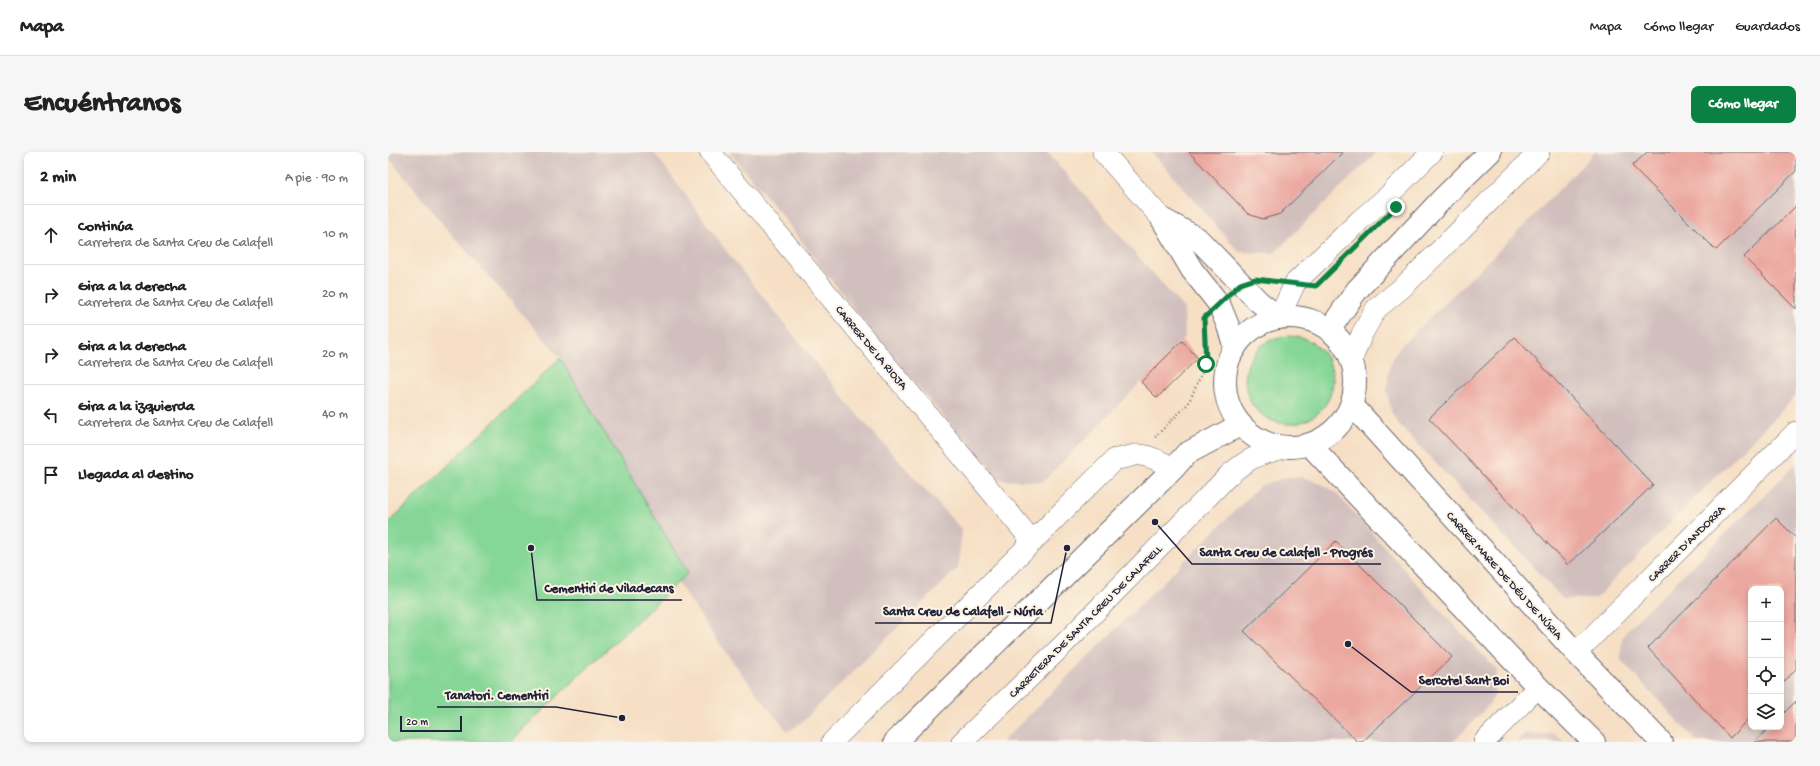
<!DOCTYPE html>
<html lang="es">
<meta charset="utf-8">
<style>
body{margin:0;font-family:"Gochi Hand",sans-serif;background:#f6f6f6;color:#222}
.controls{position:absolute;right:12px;bottom:12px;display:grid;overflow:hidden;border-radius:8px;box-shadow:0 2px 6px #0003}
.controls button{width:36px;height:36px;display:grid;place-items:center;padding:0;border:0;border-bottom:1px solid #e0e0e0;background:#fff;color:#222;font:20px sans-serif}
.scale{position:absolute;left:12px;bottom:10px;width:62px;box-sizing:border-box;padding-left:4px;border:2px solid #22223b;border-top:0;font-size:11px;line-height:14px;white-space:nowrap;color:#22223b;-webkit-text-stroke:3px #fcf5e5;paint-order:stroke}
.stop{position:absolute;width:12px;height:12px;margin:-9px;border:3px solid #0b8043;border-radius:50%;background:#fff}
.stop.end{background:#0b8043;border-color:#fff;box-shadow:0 1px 4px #0008}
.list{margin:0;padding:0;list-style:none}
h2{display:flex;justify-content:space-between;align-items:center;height:52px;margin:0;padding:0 16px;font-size:17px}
h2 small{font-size:13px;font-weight:400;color:#767676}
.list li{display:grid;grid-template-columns:26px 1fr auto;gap:12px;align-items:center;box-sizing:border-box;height:60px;padding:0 16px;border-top:1px solid #e0e0e0}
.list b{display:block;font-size:15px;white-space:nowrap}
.list p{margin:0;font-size:13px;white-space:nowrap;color:#767676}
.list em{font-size:13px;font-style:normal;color:#767676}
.icon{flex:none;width:22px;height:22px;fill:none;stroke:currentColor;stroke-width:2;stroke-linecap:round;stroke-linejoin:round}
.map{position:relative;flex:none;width:1408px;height:590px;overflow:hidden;border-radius:8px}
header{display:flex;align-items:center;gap:24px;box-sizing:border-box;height:56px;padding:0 20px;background:#fff;border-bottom:1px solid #e0e0e0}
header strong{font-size:19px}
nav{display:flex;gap:22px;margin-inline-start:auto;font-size:14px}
.intro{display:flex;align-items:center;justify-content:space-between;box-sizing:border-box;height:96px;padding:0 24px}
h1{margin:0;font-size:28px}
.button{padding:10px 18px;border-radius:8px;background:#0b8043;color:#fff;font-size:14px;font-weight:700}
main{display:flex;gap:24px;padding:0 24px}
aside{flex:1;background:#fff;border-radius:8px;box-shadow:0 2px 6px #0003}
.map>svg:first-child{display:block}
.industrial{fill:#d1bfbe;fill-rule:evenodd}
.green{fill:#86d797;stroke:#547c69}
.building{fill:#eba8a0}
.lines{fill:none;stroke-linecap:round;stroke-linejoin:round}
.minor-casing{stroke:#6c646b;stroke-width:22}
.tertiary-casing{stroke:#6c646b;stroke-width:24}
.path{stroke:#6c646b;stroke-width:2.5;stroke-dasharray:1 3;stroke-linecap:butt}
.minor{stroke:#fff;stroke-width:21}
.tertiary{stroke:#fff;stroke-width:22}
.route{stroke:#0b8043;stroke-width:5}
.labels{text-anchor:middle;stroke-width:4;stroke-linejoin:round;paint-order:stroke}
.street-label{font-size:12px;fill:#22223b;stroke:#fcf5e5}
.leader{fill:none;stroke:#22223b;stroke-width:1.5}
.callout-dot{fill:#22223b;stroke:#fcf5e5;stroke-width:1.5}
.callout-label{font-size:13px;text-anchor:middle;font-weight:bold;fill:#22223b;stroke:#fcf5e5;stroke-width:4;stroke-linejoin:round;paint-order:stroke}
</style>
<header>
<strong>Mapa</strong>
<nav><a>Mapa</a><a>Cómo llegar</a><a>Guardados</a></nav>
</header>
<div class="intro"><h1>Encuéntranos</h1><a class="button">Cómo llegar</a></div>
<main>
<aside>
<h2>2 min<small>A pie · 90 m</small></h2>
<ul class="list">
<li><svg class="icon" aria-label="ahead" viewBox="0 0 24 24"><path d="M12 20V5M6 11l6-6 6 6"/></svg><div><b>Continúa</b><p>Carretera de Santa Creu de Calafell</p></div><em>10 m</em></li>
<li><svg class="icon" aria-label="right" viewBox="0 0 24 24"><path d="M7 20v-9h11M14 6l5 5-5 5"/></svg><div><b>Gira a la derecha</b><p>Carretera de Santa Creu de Calafell</p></div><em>20 m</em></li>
<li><svg class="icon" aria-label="right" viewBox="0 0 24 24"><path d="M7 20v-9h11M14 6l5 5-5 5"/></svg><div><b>Gira a la derecha</b><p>Carretera de Santa Creu de Calafell</p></div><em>20 m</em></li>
<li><svg class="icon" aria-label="left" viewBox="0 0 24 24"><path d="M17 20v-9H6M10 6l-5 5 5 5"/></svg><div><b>Gira a la izquierda</b><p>Carretera de Santa Creu de Calafell</p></div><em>40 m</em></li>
<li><svg class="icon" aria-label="arrive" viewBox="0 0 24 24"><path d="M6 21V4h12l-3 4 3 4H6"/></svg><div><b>Llegada al destino</b></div></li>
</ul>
</aside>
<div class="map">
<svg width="1408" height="590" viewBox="0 0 1408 590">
<rect width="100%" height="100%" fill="#fcf5e5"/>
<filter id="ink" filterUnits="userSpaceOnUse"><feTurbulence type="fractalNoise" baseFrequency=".025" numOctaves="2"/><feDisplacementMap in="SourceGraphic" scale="8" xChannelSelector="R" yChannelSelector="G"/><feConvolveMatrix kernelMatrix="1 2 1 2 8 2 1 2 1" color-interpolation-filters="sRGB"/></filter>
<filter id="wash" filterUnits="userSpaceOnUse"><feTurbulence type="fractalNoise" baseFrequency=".012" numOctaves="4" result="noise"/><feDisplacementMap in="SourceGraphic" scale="16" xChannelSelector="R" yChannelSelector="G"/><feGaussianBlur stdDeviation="0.9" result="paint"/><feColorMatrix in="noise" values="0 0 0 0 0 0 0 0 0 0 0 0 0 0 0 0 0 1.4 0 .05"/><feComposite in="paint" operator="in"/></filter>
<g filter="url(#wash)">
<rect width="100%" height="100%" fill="#f6dfc4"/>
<path class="industrial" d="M0,0h266l73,100 133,166 102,112 -4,38 -156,154 -14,10 -26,-32 -45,-59 -59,-89 -103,-187 7,-6 -116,-131 -58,-71z
M341,0h318l137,157 1,28 -142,145 -42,-2 -64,-71 -71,-84 -86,-112z
M764,0h225l-103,101 -35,-1z
M1207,0h201v244l-201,203h-32l-165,-176 -7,-12 -4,-20 2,-23 5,-12 7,-10 127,-124z
M1408,312v278h-99l-76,-82 1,-21 4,-8zM1363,437h30v138h-30z
M899,325h16l19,7 14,9 114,128 47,49 -3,26 -5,9 -36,37h-451l258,-256z
M1137,581l31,1 8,8h-47z"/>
<path class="green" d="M857 228a44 44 0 1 1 88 0a44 44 0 1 1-88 0Z
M172,206l128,215 -179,169h-121v-219z"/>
<g id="blocks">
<path class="building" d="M801,0h154l-63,62 -17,5 -15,-5z
M1259,0h149v19l-80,79 -84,-84z
M1408,54v103l-52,-52z
M1127,185l138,148 -85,80 -139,-147z
M794,189l16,17 -41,40 -16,-16z
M1388,366l20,20v131l-15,16v-96h-30v127l-21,22 -82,-90z
M948,389l116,116 -90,85h-4l-114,-111z
M1408,549v41h-42l16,-15h11v-11z"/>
</g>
</g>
<g filter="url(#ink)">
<use href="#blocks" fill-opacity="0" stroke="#6c646b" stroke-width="1"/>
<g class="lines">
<defs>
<path id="minor" d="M322,0l323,390
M715,0l59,67
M891,166l16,-35 64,-62 28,-24 45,-45
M963,209l11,-27 14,-25 27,-22 136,-135
M1188,501l220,-221
M444,590l283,-283c7,0 12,-2 19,-4 12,-2 29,8 40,13
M574,590l100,-96 167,-171c21,-18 30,-21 56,-27
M1096,590l54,-55"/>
<path id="tertiary" d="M774,67l35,19 61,63 21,17
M774,67l30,51 27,34 9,22 7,22
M837 230a65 65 0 1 1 130 0a65 65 0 1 1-130 0Z
M942,177l27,-39 86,-92 47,-46
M964,253l224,248 85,89
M922,293l228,242 56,55
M507,590l279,-274 12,-14 54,-29"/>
</defs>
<use href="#minor" class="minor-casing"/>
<use href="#tertiary" class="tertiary-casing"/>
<path class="path" d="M767,285l33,-33 18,-40 -2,-37"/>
<use href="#minor" class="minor"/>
<use href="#tertiary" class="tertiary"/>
</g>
</g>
<g class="lines" filter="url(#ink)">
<path class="route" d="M818,212l-2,-46 36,-34 15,-5 61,7 80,-79"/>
</g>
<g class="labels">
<g class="street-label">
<text transform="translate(484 195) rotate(50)" y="4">CARRER DE LA RIOJA</text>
<text transform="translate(1298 391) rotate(-45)" y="4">CARRER D'ANDORRA</text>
<text transform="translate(1117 423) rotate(48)" y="4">CARRER MARE DE DÉU DE NÚRIA</text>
<text transform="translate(697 469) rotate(-45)" y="4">CARRETERA DE SANTA CREU DE CALAFELL</text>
</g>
</g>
<path class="leader" d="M767 370L804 412H993M143 396L149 448H294M679 396L663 471H487M960 492L1023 540H1130M234 566L168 555H49"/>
<g class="callout-dot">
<circle cx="767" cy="370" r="4"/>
<circle cx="143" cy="396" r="4"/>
<circle cx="679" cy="396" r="4"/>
<circle cx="960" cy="492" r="4"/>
<circle cx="234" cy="566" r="4"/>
</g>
<g class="callout-label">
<text x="898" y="404">Santa Creu de Calafell - Progrés</text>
<text x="221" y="440">Cementiri de Viladecans</text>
<text x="575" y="463">Santa Creu de Calafell - Núria</text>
<text x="1076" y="532">Sercotel Sant Boi</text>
<text x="109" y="547">Tanatori. Cementiri</text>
</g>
</svg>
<div class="controls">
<button>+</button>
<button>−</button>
<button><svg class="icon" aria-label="locate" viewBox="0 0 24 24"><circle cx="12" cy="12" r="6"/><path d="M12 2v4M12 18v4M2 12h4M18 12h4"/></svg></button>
<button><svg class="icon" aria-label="layers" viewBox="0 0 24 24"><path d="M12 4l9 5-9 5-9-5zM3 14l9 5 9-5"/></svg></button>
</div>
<div class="scale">20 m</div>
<div class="stop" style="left:818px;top:212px"></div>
<div class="stop end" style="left:1008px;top:55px"></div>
</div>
</main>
